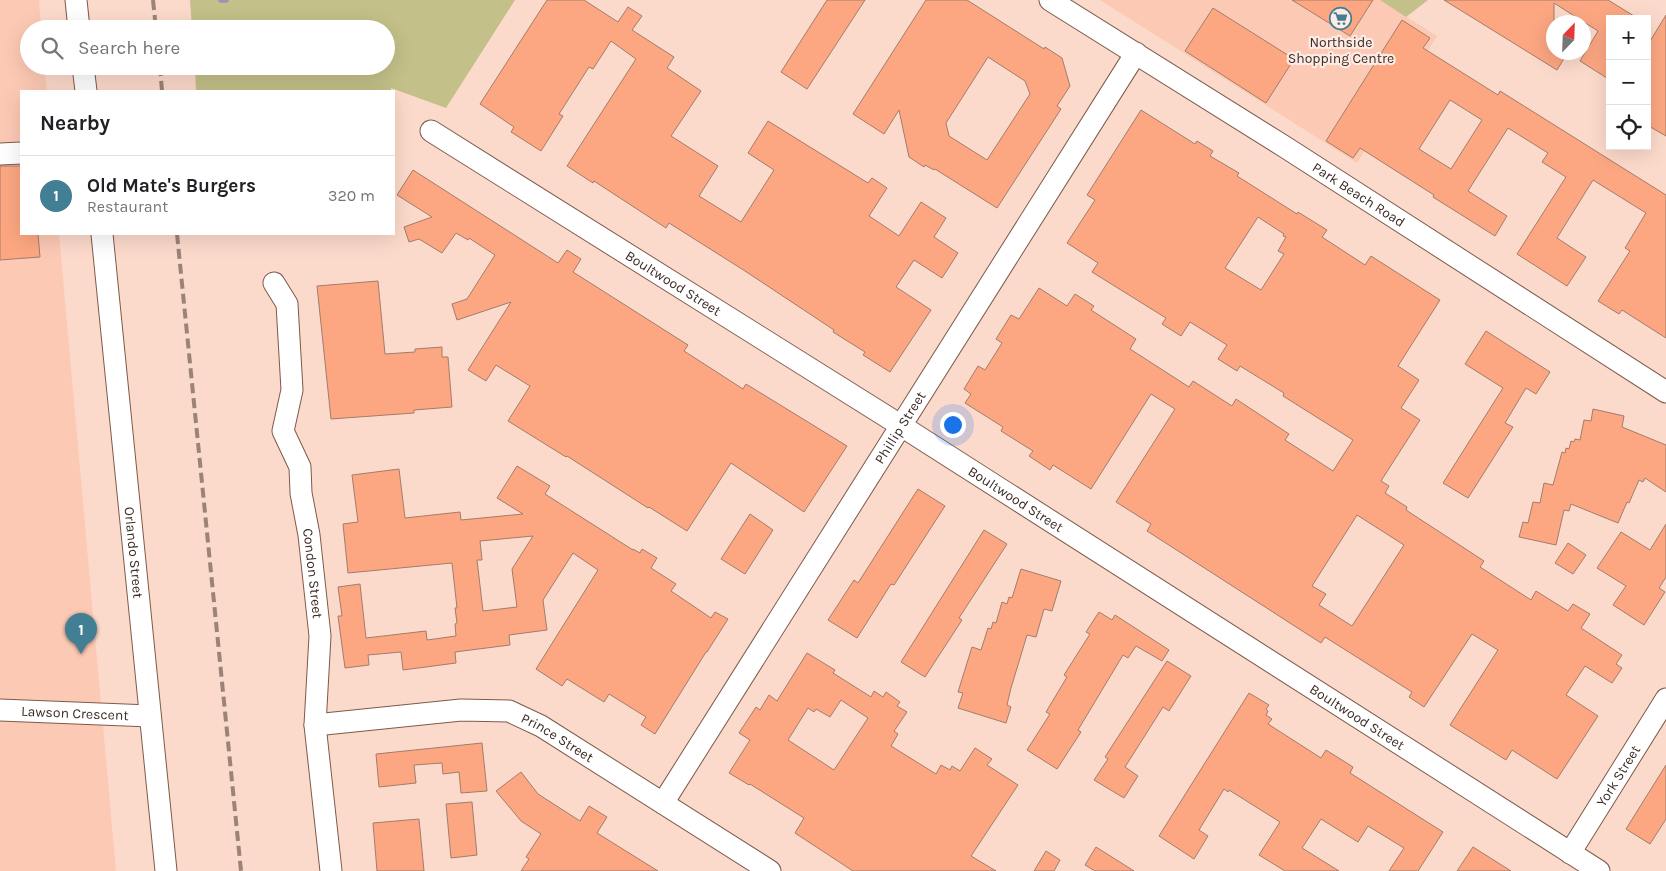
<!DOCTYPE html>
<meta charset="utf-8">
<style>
body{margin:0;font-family:Karla,sans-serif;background:#f2f2f2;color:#202124}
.controls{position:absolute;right:15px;top:15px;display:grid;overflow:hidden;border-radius:0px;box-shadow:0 5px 20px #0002}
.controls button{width:45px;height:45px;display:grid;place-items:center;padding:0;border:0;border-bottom:1px solid #e0e0e0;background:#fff;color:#202124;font:25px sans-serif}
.compass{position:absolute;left:1546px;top:15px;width:45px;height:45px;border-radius:50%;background:#fff;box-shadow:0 5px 20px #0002;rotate:23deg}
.you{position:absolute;left:952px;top:424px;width:18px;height:18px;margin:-12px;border:4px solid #fff;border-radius:50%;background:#1a73e8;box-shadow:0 0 0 8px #1a73e833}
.badge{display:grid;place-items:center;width:32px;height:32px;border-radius:50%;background:#427f95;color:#fff;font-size:16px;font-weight:700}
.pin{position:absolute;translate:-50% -41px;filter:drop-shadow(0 1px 2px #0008)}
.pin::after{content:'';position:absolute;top:26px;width:18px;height:15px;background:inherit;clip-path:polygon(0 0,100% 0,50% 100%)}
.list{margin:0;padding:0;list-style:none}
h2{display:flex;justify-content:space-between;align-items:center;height:65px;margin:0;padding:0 20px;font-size:21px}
h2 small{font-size:16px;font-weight:400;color:#757577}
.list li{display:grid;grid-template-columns:32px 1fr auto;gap:15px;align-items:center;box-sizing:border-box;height:80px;padding:0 20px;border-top:1px solid #e0e0e0}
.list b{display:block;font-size:19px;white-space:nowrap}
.list p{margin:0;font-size:16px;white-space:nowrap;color:#757577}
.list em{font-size:16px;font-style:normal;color:#757577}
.icon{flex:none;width:28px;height:28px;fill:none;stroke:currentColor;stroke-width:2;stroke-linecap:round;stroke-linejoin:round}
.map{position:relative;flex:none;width:1666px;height:871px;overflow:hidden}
.search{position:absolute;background:#fff;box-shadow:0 5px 20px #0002;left:20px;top:20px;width:375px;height:55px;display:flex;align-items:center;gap:12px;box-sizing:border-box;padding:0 18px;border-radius:28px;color:#757577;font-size:19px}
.panel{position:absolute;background:#fff;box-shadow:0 5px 20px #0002;left:20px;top:90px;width:375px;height:145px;border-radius:0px}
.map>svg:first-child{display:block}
.built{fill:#fcc9b4}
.green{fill:#c3c089}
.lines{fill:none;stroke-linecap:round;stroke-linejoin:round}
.stream{stroke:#9994b4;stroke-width:5.5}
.building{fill:#fca782;stroke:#a37c6b;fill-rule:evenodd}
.minor-casing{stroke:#7e5a4a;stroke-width:23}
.minor{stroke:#fff;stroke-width:21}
.rail{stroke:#9c8378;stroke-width:4;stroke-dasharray:10 5;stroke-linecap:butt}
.labels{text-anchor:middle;stroke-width:4.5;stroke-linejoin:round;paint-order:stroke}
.poi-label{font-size:14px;fill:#3c2c25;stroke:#fdebe4}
.street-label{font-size:14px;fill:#3c2c25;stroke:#fdebe4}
</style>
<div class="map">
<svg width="1666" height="871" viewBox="0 0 1666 871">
<rect width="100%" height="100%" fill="#fcdacb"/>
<path class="built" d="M0,0h39l2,29h-12v37h15l3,25h-26v143h38l57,637h-116z
M1100,0h280l57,36 -80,127z"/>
<path class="green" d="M190,0h325l-69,108 -55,-20v3h-195l-1,-25h191v-37h-194z
M1380,0h48l-22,17z"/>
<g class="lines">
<path class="stream" d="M221,0h5"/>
</g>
<path class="building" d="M547,0h37l34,22 10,-15 14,9 -10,14 42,27 -7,11 34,23 -30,45 47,30 -19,30 42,26 33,-52 -26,-17 20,-32 100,62 4,-5 15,10 -18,28 30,20 22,-34 25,16 -12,19 24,16 -16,25 -28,-18 -18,27 35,23 -41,62 -27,-17 2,-3 -32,-20 1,-2 -89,-59 -76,-48 -3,5 -72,-47 -1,2 -26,-17 69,-107 -25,-18 -18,28 -4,-2 -30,47 4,2 -22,35 -30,-19 3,-5 -34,-23z
M827,0h38l-58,89 -26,-17z
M926,0h41l77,49 1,-2 17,11 8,28 -13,20 4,3 -64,99 -62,-39 -1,1 -9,-5 -1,2 -15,-10 -10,-47 -15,24 -31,-20zM988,57l37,24 5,13 -43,66 -38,-24 -3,-13z
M1292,0h81l-23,36z
M1444,0h164l31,19h-29v61l-30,-19 18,-30 -44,-28v49h14l-11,18z
M1213,8l81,51 -28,44 -81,-52z
M1666,15v121l-19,-11v-79z
M1402,20l28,18 -7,10 75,47 2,-4 166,104v143l-44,-28 -3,4 -21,-13 32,-50 -5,-3 21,-35 -53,-33 -36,58 29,19 -19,29 -50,-32 49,-77 -24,-15 6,-9 -40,-25 -40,63 39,25 -12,20 -62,-39 1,-2 -74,-47 -7,10 -27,-17zM1450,100l32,20 -31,49 -32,-20z
M1141,110l54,34 2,-3 16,10 -3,5 29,17 -2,3 60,38 1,-2 29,18 -5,7 43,28 6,-9 69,44 -42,66 21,14 -18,28 19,12 -39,61 8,5 -4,7 22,14 -1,3 78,51 -4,6 51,33 5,-9 32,20 5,-7 17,10 -9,14 41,27 -6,9 6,4 -10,15 -27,-17 -19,29 32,21 -41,63 -45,-29 -6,10 -56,-35 48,-75 -26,-16 -48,73 -15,-10 3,-5 -87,-55 -4,6 -174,-112 4,-7 -35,-22 59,-93 -24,-15 -60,95 -38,-24 -3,5 -21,-14 4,-5 -32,-20 2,-4 -38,-24 6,-9 -7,-5 14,-23 7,4 17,-27 -6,-4 15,-24 8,4 20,-31 28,18 8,-12 19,12 -3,4 45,29 -6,10 59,38 4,-6 39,25 4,-7 53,35 -4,6 48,31 20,-31 -70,-44 1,-3 -44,-27 -3,5 -19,-12 9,-14 -37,-23 -9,14 -19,-12 4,-6 -74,-46 6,-9 -31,-20 28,-43 -8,-5zM1258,217l26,17 -1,2 3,1 -8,14 6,3 -23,36 -36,-22zM1357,515l47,30 -52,81 -33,-21 7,-11 -14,-8z
M0,166h21v68h17l2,23 -40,3z
M413,170l145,93 9,-13 14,9 -8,13 115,73 -4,6 59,38 3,-5 101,62 -43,66 -73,-49 -44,68 -38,-24 -1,1 -81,-52 -1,1 -58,-36 22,-35 -34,-21 -10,16 -18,-11 43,-68 -54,18 -5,-16 15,-5 28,-44 -26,-17 -1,2 -12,-7 -14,20 -23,-14 -10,3 -5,-15 28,-10 -35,-22z
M378,281l7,73 30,-2v-3l27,-2v10h6l4,50 -38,3v3l-83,6 -14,-133z
M1486,331l64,41 -14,22 -10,-6 -21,35 8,4 -45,71 -25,-15 60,-95 -38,-24z
M1593,409l31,7 -2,11 44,18v47l-21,-14 -2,4 -4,-2 -10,23 -2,-1 -9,21 -47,-19 -2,7 -5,-1 -8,35 -37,-8 4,-15 5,1 5,-21 7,1 4,-20 9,2 9,-33 3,1 1,-5 3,1 2,-8 3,1 1,-3 5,1 4,-20 7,1z
M517,466l33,20 -5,8 88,56v-1l7,4 2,-4 15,9 -6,10 25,16 -5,7 40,27 4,-6 13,7 -21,33h-1l-51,82 -14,-9 5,-8 -37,-23 -5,8 -37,-23 -5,7 -26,-17 62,-99 -25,-17 -30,47 4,30 -38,5 1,10 -55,7 1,11 -53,7 -2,-18 -33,3 1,10 -24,3 -7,-52h4l-4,-29 22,-3 6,54 60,-7 1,9 29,-4 -1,-12 2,-1 -2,-15h2l-5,-45 -104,10 -5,-49 15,-2 -6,-47 47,-6 6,49 55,-6 1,8 62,-6 -26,-16zM533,536l-21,33 5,38 -34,4 -6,-51h5l-2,-19z
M918,489l27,17 -51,79 -3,-1 -34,54 -29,-18 26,-40 4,3z
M750,514l23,16 -28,44 -24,-15z
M1666,524v53l-7,11 6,4 -21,33 -31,-20 13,-19 -29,-18 24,-36 29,18z
M984,530l23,14 -48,74 3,2 -37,57 -24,-15z
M1568,543l18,12 -13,19 -18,-11z
M1021,569l40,12 -9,30 -8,-2 -8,28 -9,-2 -16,53 -4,17 4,2 -5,16 -48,-15 5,-15 -5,-1 14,-45 9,3 7,-22 3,1 2,-7 3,1 6,-21 5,2 2,-7 3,1z
M1099,612l13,8 3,-5 54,35 -7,11 -26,-15 -8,12 -5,-3 -45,75 3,2 -24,37 -30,-19 23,-36 -4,-2 21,-35 -3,-2 26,-41 -4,-2z
M807,653l28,17 -2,3 38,24 3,-6 9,6 3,-5 14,10 -3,4 10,6 -13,19 4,3 -7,12 45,28 5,-9 9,5 2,-4 8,5 15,-23 17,11 -5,6 31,20 -47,71 25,15h-143l-58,-38 9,-15 -54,-34 -1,1 -20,-12 21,-33 -11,-7 17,-26 4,3 9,-15 8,6zM841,700l27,18 -34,52 -46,-30 20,-32 6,4 2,-3 14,8z
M1167,661l24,15 -22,35 -6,-4 -38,60 13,9 -14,22 -30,-18 14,-21 -3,-2z
M1249,693l20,12 -3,4 2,2 -2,4 6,4 -4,5 53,34 5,-8 27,17 -3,6 93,59 -25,39h-29l15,-23 -36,-22 -10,16 -37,-23 -19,29 37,23h-54l-26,-16 21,-33 -51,-32 -1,2 -4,-3 -25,41 9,6 -14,23 -35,-23z
M482,743l5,48 -26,2 -2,-21 -16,2 -1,-11 -28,2 2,18 -37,4 -3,-33z
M1666,765v54l-16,25 -24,-15z
M521,772l17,22 42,27 9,-15 18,11 -10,16 61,38h-137l8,-12 -3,-2 15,-23 -20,-13 -25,-30z
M472,802l5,53 -26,3 -5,-54z
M419,819l5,52h-47l-4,-48z
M1096,847l38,24h-39l-10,-6z
M1473,847l38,24h-54z
M1046,851l14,9 -6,11h-20z"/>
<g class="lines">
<defs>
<g id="minor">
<path d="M76,0l3,29"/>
<path id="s1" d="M1050,0l235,147 381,245"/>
<path d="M83,66l3,25"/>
<path id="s2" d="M431,131l469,294 699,446"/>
<path d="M0,154l21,-1"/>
<path id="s3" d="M102,234l64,637"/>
<path id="s4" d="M274,283l13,21 5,86 -9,41 17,36 1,26 8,42 11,101 -5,89 16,146"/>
<path id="s5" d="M0,710l150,6"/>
<path id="s6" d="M315,725l146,-15 48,1 32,15 229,145"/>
<path id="s7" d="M663,803l473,-750"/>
<path id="s8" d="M1570,853l96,-154"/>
</g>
</defs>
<use href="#minor" class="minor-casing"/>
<use href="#minor" class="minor"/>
<path class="rail" d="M153,0l3,29
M160,66l2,25
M177,234l64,637"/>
</g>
<defs>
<symbol id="supermarket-ring" viewBox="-11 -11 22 22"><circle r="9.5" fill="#fdebe4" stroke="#427f95" stroke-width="1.5"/><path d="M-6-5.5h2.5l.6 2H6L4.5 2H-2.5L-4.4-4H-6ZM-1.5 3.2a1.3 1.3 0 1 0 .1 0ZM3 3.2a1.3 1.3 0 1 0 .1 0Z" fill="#427f95"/></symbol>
</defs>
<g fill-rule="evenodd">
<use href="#supermarket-ring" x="1328" y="6" width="25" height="25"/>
</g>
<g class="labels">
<g class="poi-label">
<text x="1341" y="47">Northside<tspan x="1341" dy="16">Shopping Centre</tspan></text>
</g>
<g class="street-label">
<text dy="5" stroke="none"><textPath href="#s1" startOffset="365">Park Beach Road</textPath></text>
<text dy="5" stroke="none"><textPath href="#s2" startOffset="286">Boultwood Street</textPath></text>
<text dy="5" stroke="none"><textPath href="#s7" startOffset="444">Phillip Street</textPath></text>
<text dy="5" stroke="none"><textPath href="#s2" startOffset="691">Boultwood Street</textPath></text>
<text dy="5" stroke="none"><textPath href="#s3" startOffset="320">Orlando Street</textPath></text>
<text dy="5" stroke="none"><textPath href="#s4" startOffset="300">Condon Street</textPath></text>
<text dy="5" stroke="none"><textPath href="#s5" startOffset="75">Lawson Crescent</textPath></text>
<text dy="5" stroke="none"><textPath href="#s2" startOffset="1096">Boultwood Street</textPath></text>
<text dy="5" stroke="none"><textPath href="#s6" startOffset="250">Prince Street</textPath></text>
<text dy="5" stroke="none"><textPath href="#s8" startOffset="91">York Street</textPath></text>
</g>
</g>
</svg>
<div class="controls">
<button>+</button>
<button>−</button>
<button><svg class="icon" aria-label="locate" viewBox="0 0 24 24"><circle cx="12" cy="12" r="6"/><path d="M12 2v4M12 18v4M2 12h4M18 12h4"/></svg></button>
</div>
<svg class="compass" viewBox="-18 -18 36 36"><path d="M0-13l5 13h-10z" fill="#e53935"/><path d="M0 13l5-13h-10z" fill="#757577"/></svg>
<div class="you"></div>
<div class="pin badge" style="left:81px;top:654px">1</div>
<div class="search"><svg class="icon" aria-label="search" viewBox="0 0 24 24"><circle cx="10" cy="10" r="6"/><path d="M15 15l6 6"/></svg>Search here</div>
<section class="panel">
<h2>Nearby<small></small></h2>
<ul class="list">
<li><span class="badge">1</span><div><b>Old Mate's Burgers</b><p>Restaurant</p></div><em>320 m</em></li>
</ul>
</section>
</div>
